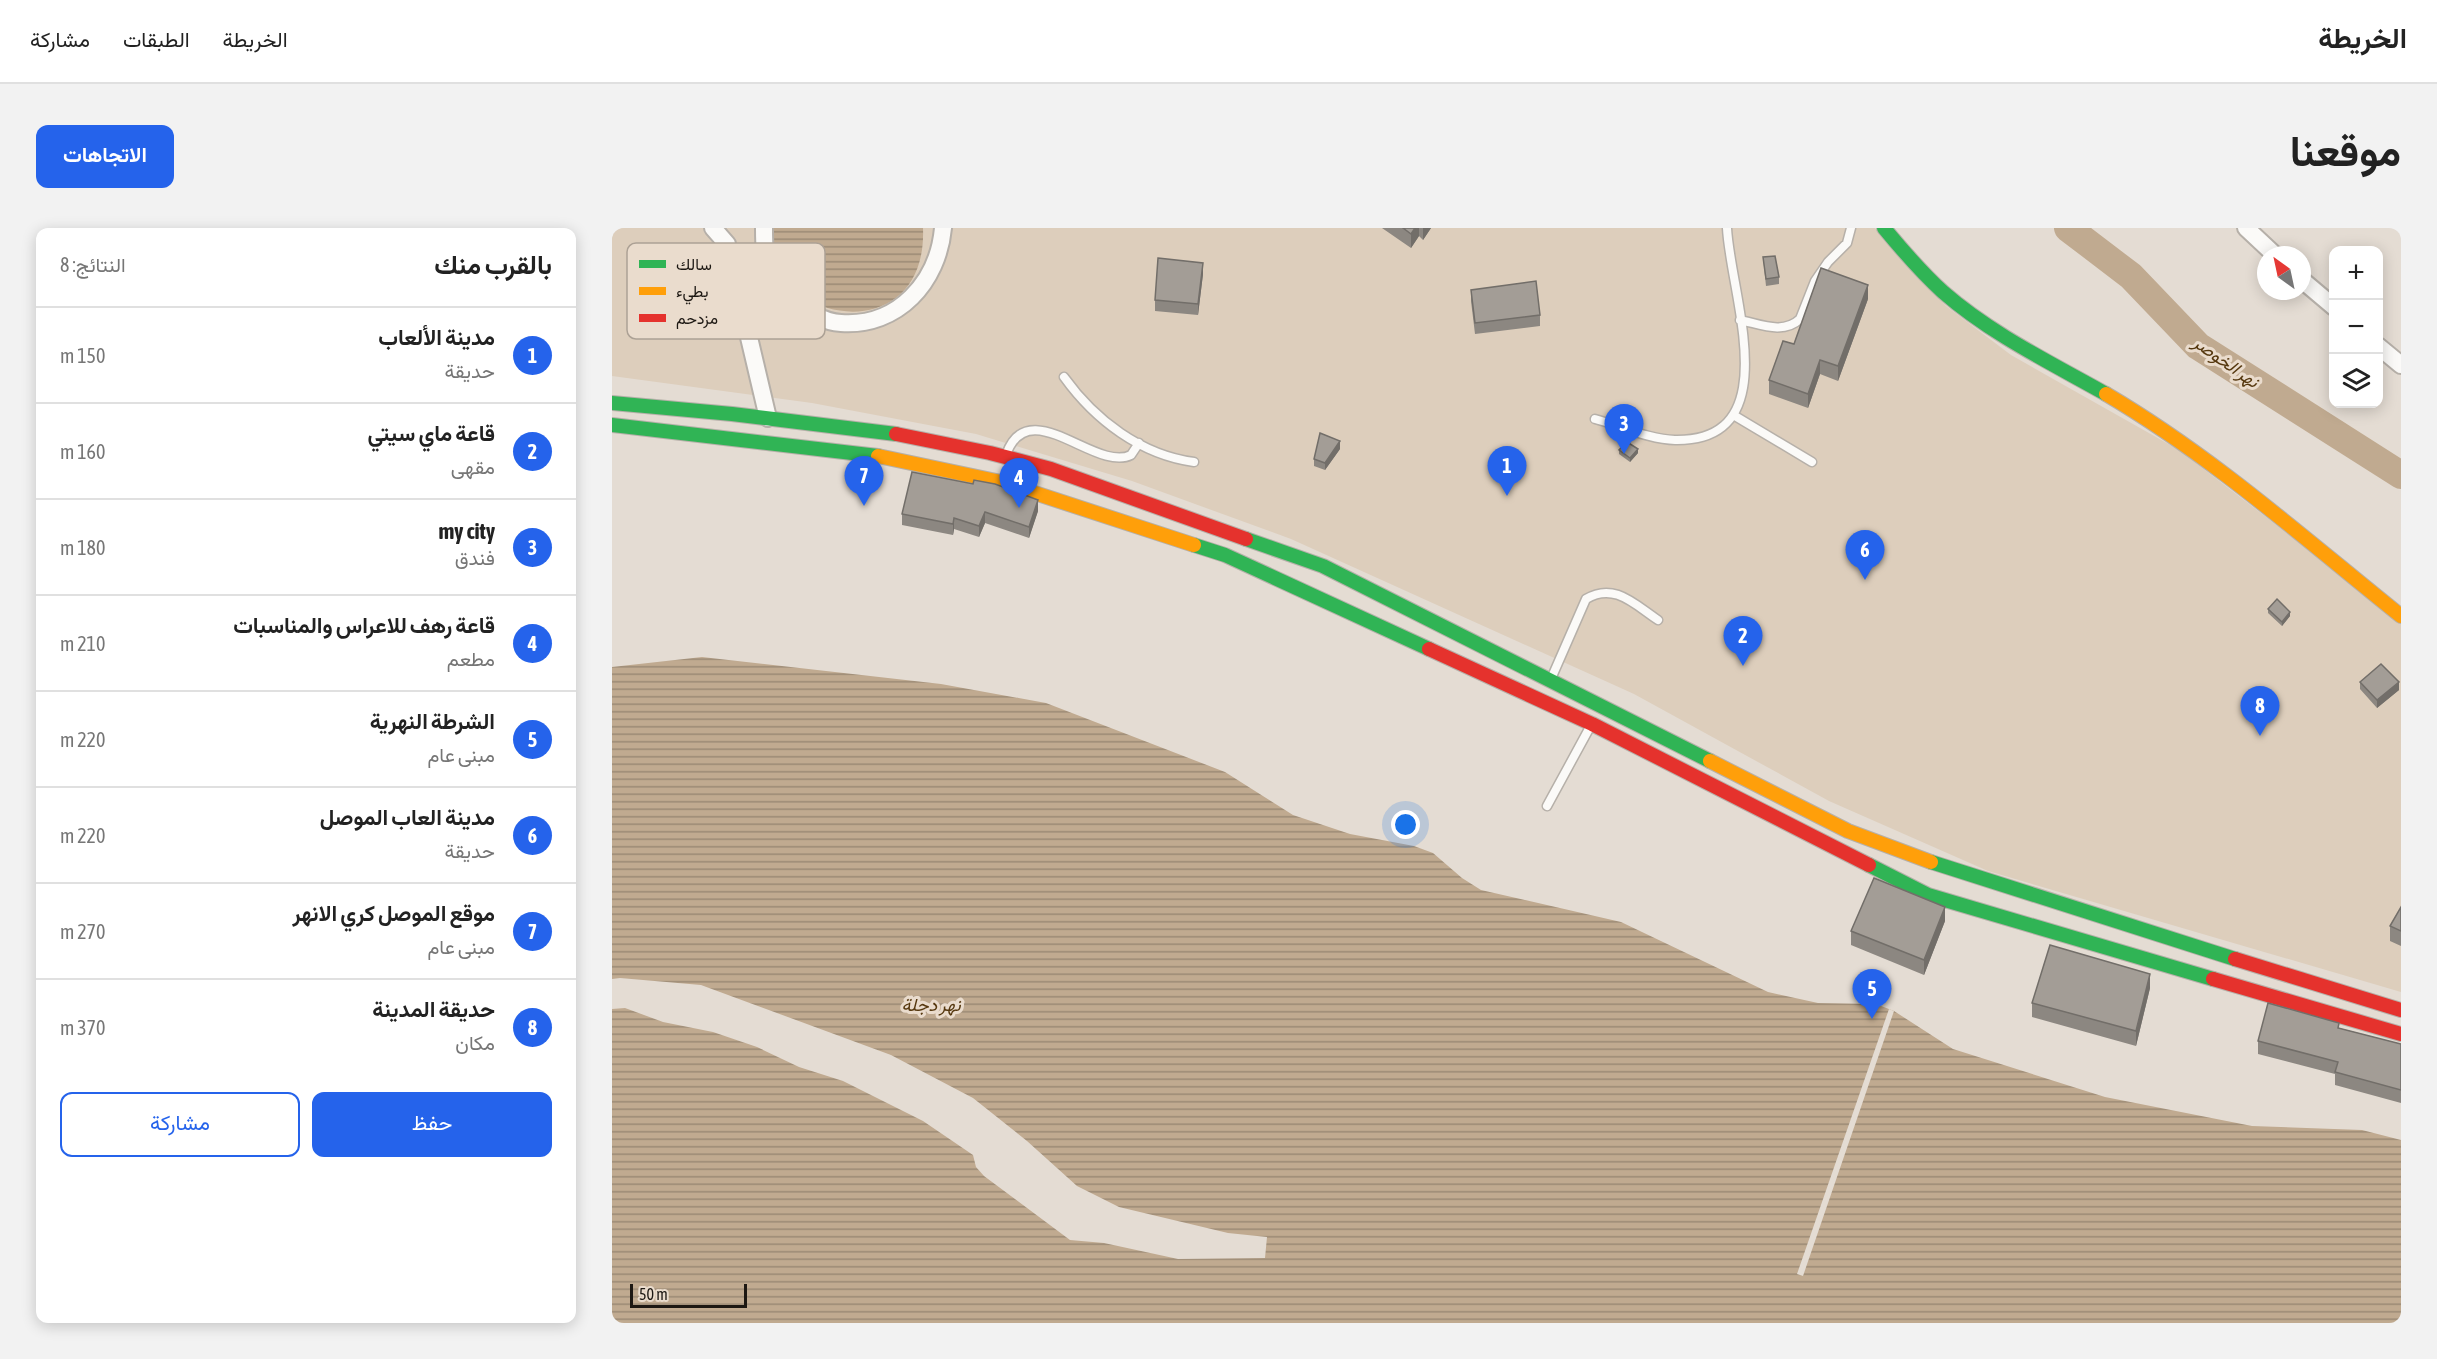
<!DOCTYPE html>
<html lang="ar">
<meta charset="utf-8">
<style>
body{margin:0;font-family:"Asap Condensed",Vazirmatn,sans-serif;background:#f2f2f2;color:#222;direction:rtl}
.controls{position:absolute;right:18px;top:18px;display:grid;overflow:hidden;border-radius:12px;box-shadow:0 3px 15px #0003}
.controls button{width:54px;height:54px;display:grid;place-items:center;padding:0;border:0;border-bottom:2px solid #e0e0e0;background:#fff;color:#222;font:30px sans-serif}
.compass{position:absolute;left:1645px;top:18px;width:54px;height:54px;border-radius:50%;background:#fff;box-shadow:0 3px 15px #0003;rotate:327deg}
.scale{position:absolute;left:18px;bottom:15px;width:117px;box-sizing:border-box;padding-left:6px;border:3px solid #1d1813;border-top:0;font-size:16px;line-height:21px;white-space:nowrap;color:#1d1813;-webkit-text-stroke:4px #eadccd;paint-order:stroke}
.you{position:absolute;left:794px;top:597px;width:21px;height:21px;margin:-15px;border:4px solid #fff;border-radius:50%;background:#1a73e8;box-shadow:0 0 0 9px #1a73e833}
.badge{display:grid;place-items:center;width:39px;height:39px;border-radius:50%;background:#2563eb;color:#fff;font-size:20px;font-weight:700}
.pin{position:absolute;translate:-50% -50px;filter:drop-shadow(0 2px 3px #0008)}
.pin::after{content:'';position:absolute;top:32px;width:21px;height:18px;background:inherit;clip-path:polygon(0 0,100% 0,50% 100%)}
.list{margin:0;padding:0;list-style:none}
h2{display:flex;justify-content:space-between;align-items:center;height:78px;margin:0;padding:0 24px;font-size:26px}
h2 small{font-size:20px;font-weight:400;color:#767676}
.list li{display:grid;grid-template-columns:39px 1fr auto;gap:18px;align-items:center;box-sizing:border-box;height:96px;padding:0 24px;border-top:2px solid #e0e0e0}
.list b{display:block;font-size:22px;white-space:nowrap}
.list p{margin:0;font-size:20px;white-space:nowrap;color:#767676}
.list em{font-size:20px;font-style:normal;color:#767676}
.actions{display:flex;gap:12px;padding:18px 24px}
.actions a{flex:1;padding:14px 0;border:2px solid #2563eb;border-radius:12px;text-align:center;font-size:21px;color:#2563eb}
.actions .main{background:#2563eb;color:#fff}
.icon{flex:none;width:33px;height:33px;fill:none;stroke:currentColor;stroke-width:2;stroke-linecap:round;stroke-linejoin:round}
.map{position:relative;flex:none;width:1789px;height:1095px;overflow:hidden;direction:ltr;border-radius:12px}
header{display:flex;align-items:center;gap:36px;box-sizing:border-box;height:84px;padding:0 30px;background:#fff;border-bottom:2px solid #e0e0e0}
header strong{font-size:28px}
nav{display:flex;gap:33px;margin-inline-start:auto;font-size:21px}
.intro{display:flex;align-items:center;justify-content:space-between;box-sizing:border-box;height:144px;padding:0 36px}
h1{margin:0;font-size:42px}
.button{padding:15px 27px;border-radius:12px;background:#2563eb;color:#fff;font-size:21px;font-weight:700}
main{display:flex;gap:36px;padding:0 36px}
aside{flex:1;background:#fff;border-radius:12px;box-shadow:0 3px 15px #0003}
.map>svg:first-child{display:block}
.park{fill:#ddcebc}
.water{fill:url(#water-rules)}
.pier{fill:#e4dcd3}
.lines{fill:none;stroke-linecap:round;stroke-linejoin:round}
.river{stroke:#c0aa90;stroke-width:28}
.lane-casing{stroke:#b6b0a9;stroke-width:11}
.street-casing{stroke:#b6b0a9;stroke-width:20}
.fast-casing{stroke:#b6b0a9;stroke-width:16}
.slow-casing{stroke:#b6b0a9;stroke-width:16}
.jam-casing{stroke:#b6b0a9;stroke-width:16}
.lane{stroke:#fbfaf8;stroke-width:8}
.street{stroke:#fbfaf8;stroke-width:16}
.fast{stroke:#30b455;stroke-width:14}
.slow{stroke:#ff9f0a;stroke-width:14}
.jam{stroke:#e5322d;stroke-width:14}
.wall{fill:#8c8781}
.shaded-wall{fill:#726e69}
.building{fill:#a39d96;stroke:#726e69;stroke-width:1.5}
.labels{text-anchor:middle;stroke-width:6;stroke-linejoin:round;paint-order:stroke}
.water-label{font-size:18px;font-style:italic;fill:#56380f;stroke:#eadccd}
.key{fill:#eadccd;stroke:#aca195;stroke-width:1.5}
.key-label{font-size:16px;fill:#1d1813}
</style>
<header>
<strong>الخريطة</strong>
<nav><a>الخريطة</a><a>الطبقات</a><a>مشاركة</a></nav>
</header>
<div class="intro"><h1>موقعنا</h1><a class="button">الاتجاهات</a></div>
<main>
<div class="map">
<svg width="1789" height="1095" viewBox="0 0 1789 1095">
<defs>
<pattern id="water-rules" width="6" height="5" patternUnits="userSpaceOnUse" patternTransform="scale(1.5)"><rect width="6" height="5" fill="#c0aa90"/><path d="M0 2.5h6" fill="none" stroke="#9b8974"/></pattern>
</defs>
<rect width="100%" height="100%" fill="#e4dcd3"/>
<path class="park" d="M0,0h1263l71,78 65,49 168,95 222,171v371l-413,-121 -159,-70 -195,-107 -343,-155 -159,-58 -156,-47 -164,-31 -200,-27z"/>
<path class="water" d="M160,0h151c5,126 -163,96 -151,0z
M90,429l239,27 105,19 179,69 68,43 57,19 64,12 19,7 29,25 19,12 140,32 147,70 50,11 58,1 18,7 59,38 152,48 147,29 110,4 39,10v183h-1789v-656z"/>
<path class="pier" d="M8,750l81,7 190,70 82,43 54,43 50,45 42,21 109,26 39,4 -2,21 -87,1 -74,-16 -34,-3 -86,-64 -8,-9 -3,-12 -50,-34 -80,-40 -44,-14 -42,-20 -44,-15 -50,-10 -38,-14 -13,1v-30z
M1277,781l5,2 -91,265 -6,-2z"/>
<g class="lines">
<path class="river" d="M1456,0l63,48 67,70 203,129"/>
<defs>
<path id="lane" d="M1128,92c20,4 43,15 60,-1l15,-38 13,-19 19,-19 4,-15
M452,149c31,43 77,78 130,85
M1123,188l77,46
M983,191c23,6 56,21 80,21 114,2 55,-146 52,-212
M394,227c22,-64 90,18 125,0l8,-12
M939,451l35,-80c28,-17 48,5 72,21
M935,578l43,-79"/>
<path id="street" d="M101,0l14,16 41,174
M152,0c0,7 0,16 1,23 7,31 42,70 76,72 57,4 97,-41 102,-95
M1634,0l29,27
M1690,52l32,27
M1766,118l23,19"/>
<path id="fast" d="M1272,0c19,23 37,44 59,64 48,42 108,71 163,102
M0,175l120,11 164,20
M0,197l266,31
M634,311l77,27 387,195
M582,317l31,10 204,94
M1319,634l304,97
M1257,637l59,30 285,84"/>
<path id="slow" d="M1494,166c107,63 199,145 295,222
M266,228l123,26 193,63
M1098,533l138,70 83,31"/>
<path id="jam" d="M284,206l94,19 61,16 195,70
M817,421l163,75 277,141
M1623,731l166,51
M1601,751l188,55"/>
</defs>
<use href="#lane" class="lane-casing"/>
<use href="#street" class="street-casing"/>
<use href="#fast" class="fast-casing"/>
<use href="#slow" class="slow-casing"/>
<use href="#jam" class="jam-casing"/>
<use href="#lane" class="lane"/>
<use href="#street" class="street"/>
<use href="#fast" class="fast"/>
<use href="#slow" class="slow"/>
<use href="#jam" class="jam"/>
</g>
<path class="wall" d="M770,0h49l-8,12 -4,-4 -8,12z
M1151,29l16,20v7l-13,2z
M591,46l-5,41 -43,-4v-11z
M859,62l69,25v11l-65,8 -4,-33z
M1256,71l-30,82 -18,-7 -12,34 -39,-14v-14l25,-36z
M728,221l-15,21 -11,-4v-7z
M1007,222l19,3 -8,9 -11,-8z
M426,283l-9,27 -44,-15 -6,14 -25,-8 -1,6 -51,-10v-11z
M1656,381l22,7 -8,10 -14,-13z
M1748,454l39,8 -22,18 -17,-19z
M1789,679v39l-11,-5v-15z
M1333,693l-21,54 -73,-30v-14z
M1538,760l-14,58 -104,-29v-14z
M1727,800l62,16v59l-66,-18v-11l-77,-20v-13z"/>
<path class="shaded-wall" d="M803,0h4v8l-8,12v-14z
M811,0h8l-8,12z
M591,35v11l-5,41v-11z
M1256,57v14l-30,82v-15z
M1208,132v14l-12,34v-14z
M728,213v8l-15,21v-7z
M1026,221v4l-8,9v-4z
M426,272v11l-9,27v-11z
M373,284v11l-6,14v-11z
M342,290v11l-1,6v-11z
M1678,384v4l-8,10v-4z
M1787,454v8l-22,18v-8z
M1333,679v14l-21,54v-15z
M1538,746v14l-14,58v-15z"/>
<path class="building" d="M791,0h12l-4,6z
M1163,28l4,21 -13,2 -3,-22z
M546,30l45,5 -5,41 -43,-4z
M1209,40l47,17 -30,81 -18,-6 -12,34 -39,-14 14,-39 11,3z
M924,53l4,34 -65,8 -4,-33z
M708,205l20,8 -15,22 -11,-4z
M1015,214l11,7 -8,9 -11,-8z
M300,244l61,12 1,-4 21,4 43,16 -9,27 -44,-15 -6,14 -25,-8 -1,6 -51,-10z
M1665,371l13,13 -8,10 -14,-13z
M1769,436l18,18 -22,18 -17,-18z
M1262,650l71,29 -21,53 -73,-29z
M1789,679v24l-11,-5z
M1438,717l100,29 -14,57 -104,-28z
M1656,775l71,20 -1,5 63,16v46l-66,-18 3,-10 -80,-21z"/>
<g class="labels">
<g class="water-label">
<text transform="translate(1614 134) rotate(35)" y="6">نهر الخوصر</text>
<text x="319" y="783">نهر دجلة</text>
</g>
</g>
<rect x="15" y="15" width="198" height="96" rx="9" class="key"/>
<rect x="27" y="32" width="27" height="8" fill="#30b455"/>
<rect x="27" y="59" width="27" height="8" fill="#ff9f0a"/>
<rect x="27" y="86" width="27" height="8" fill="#e5322d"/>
<g class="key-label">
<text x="64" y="42">سالك</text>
<text x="64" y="69">بطيء</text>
<text x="64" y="96">مزدحم</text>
</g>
</svg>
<div class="controls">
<button>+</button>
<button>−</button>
<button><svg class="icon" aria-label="layers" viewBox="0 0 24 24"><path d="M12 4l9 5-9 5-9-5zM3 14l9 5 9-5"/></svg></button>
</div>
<svg class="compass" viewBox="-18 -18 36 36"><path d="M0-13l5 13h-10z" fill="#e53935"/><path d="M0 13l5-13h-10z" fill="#767676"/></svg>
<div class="scale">50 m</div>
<div class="you"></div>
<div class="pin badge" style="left:895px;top:268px">1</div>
<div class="pin badge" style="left:1131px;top:438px">2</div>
<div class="pin badge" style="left:1012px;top:226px">3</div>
<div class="pin badge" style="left:407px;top:280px">4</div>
<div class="pin badge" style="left:1260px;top:791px">5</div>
<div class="pin badge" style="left:1253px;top:352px">6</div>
<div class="pin badge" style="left:252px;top:278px">7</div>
<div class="pin badge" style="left:1648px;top:508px">8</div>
</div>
<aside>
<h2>بالقرب منك<small>النتائج: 8</small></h2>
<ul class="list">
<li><span class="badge">1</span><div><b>مدينة الألعاب</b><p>حديقة</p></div><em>150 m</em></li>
<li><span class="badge">2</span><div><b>قاعة ماي سيتي</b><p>مقهى</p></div><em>160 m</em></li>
<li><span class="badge">3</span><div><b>my city</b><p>فندق</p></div><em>180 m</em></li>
<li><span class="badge">4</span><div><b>قاعة رهف للاعراس والمناسبات</b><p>مطعم</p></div><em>210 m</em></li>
<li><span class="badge">5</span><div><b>الشرطة النهرية</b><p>مبنى عام</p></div><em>220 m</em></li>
<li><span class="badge">6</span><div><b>مدينة العاب الموصل</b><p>حديقة</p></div><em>220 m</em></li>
<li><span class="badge">7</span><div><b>موقع الموصل كري الانهر</b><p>مبنى عام</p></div><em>270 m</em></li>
<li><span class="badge">8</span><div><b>حديقة المدينة</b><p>مكان</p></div><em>370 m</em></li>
</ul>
<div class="actions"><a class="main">حفظ</a><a>مشاركة</a></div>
</aside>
</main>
